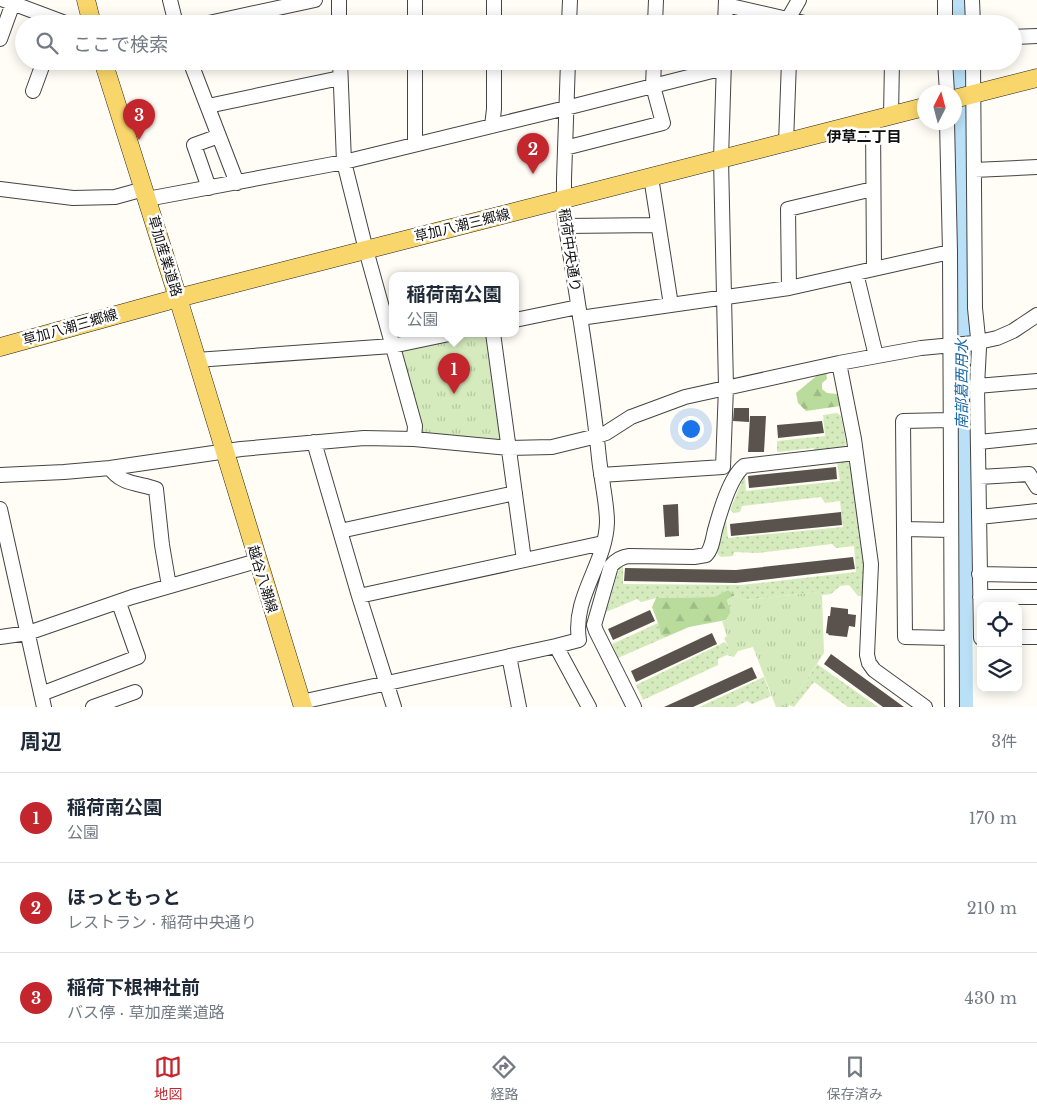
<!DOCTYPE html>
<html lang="ja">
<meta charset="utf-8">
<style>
body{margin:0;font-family:"Libre Baskerville","Noto Sans JP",serif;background:#f2f2f3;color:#1f2937}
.controls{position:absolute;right:15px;bottom:15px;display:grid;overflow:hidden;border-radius:10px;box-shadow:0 2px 12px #0003}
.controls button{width:45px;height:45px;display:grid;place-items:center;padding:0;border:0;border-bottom:1px solid #e0e1e3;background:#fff;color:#1f2937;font:25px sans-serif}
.compass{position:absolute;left:917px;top:85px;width:45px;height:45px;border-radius:50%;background:#fff;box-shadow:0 2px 12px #0003;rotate:6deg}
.you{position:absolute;left:690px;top:428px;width:18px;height:18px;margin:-12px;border:4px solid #fff;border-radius:50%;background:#1a73e8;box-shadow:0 0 0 8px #1a73e833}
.badge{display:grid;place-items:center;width:32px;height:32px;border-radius:50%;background:#c4262e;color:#fff;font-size:16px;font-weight:700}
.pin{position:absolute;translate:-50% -41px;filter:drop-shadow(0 1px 2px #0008)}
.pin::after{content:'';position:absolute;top:26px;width:18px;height:15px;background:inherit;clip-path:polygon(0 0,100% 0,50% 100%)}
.popup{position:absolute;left:389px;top:272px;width:130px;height:65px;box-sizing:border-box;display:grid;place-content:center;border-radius:10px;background:#fff;filter:drop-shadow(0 1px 4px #0005);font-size:16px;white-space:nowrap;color:#747a83}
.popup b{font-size:19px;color:#1f2937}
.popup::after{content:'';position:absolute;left:50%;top:100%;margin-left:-10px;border:10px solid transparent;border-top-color:#fff}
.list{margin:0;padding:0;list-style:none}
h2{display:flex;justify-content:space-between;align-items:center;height:65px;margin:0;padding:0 20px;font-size:21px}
h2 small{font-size:16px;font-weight:400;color:#747a83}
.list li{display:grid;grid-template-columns:32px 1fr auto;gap:15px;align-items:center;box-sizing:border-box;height:90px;padding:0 20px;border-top:1px solid #e0e1e3}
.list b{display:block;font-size:19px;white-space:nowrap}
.list p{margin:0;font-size:16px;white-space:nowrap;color:#747a83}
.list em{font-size:16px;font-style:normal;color:#747a83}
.icon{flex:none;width:28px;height:28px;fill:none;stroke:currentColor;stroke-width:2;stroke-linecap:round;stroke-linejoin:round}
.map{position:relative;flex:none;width:1037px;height:707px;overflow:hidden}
.search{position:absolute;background:#fff;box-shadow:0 2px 12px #0003;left:15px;right:15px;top:15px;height:55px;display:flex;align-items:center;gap:12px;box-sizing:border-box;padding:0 18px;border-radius:28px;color:#747a83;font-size:19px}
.sheet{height:335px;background:#fff}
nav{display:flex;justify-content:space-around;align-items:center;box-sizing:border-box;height:70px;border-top:1px solid #e0e1e3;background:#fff;font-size:14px;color:#747a83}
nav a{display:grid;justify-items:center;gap:2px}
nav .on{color:#c4262e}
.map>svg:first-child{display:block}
.grass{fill:url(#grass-dots)}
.forest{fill:url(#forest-firs)}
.park{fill:url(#park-tufts)}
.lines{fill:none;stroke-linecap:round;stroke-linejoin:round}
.river{stroke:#b9e0f7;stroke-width:18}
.building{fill:#5a524d}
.minor-casing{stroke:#444;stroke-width:16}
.major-casing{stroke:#222;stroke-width:19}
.minor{stroke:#fff;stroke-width:14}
.major{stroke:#f9d66b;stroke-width:18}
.labels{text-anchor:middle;stroke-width:5;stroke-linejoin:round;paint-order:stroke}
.street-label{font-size:14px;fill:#111;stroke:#fff}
.neighbourhood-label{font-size:15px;font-weight:bold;fill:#111;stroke:#fff}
.water-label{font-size:15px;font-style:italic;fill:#1768a6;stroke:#fff}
</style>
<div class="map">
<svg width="1037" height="707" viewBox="0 0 1037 707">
<defs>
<pattern id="grass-dots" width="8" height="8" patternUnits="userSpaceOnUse" patternTransform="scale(1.25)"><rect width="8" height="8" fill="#d5ebbd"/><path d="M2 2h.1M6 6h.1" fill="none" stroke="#b6c8a1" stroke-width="1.8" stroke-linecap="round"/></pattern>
<pattern id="forest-firs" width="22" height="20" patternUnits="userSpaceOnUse" patternTransform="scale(1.25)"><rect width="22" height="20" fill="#b9dc9c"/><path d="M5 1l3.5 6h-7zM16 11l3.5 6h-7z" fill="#9ebc85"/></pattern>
<pattern id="park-tufts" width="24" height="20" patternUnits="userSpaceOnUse" patternTransform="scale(1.25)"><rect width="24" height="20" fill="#d5ebbd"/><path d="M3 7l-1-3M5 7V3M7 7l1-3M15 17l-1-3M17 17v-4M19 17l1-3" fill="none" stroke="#b6c8a1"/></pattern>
</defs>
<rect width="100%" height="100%" fill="#fffdf5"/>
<path class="grass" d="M837,413l4,3 5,26 -1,7 -30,3 -1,-4 -37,4v-11l48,-5 -2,-21z
M847,461l4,3 13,102v30h-6l-9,-11 -9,1 -9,8 -9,1 -4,-3 -71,8 -12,-5 -7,-5 -14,7 -58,1 -15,4 -4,-3 -31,13 13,-43 4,-3v18l118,1 115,-13 -2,-26 -18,2 -4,-4 -74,9 -24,-1 -1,4 -12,1 -4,-4 9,-33 2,18 115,-11 -3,-26 -15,2 -4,-6 -79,9 -2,6 -6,1 -4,-3 15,-36 1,17 94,-10 -3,-19z
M658,623l3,11 5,3 -48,21 -6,-14z
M725,642l4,6 -2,7 -9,4v6l-75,35 -7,-15z
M817,664l61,43h-30l-34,-25 -20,25 -5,-2z
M764,677l7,19 -19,8 -5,-3 -12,6h-36z"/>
<path class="forest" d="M826,371l1,8 -5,4v6l5,4 10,1 3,12 -34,5 -8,-8 -2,-10 24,-20z
M728,590l7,5 -8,5 4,12 -5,8 -37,7 -23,10 -5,-2 -3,-12 -6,-16 4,-9 58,-1z"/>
<path class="park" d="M475,333h11l2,1 15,105 -3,3 -78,-8 -22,-80 5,-6z
M818,592l4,3 2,58 -36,54h-12l-23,-60 -15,4 -4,6 -7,-2 2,-7 -5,-10 3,-2 -5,-15 4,-1 5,-8 -4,-12 8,-5 12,5z"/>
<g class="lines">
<path class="river" d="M959,0v24
M959,61l5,646"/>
</g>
<path class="building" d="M734,408h15v14l-16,-1z
M750,416h16l-2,36h-16z
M822,421l2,12 -46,5 -1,-13z
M836,467l1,12 -88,9 -1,-12z
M678,504l1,32 -14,1 -2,-32z
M841,512l1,13 -111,11 -1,-12z
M853,557l2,12 -119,14 -112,-2 1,-13 111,2z
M831,607l17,2v5l8,1 -1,12 -6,-1 -2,11 -19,-2 1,-1 -3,-1 2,-17h2z
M650,610l5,11 -42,19 -5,-11z
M712,633l5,11 -81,38 -5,-11z
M831,654l73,53h-21l-59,-43z
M752,667l5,11 -64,29h-29z"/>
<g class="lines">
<defs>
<path id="minor" d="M4,0l64,24
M170,0l6,24
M339,0v24
M494,0v24
M972,0l1,24
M726,5l83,19
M788,19l11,-19
M204,24l111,-24
M415,24v-24
M569,24l1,-24
M655,24l1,-24
M725,24l1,-24
M945,24v-24
M1013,37l24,-1
M0,39l13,-36
M190,61l47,122
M340,61l4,101 22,88 49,176 -1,13
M945,61l2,31
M973,61l2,247 4,40 -2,38 4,252
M33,91l11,-30
M208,106l132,-28
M891,116l1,-55
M873,120l1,149
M947,122l3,130 2,455
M492,126l2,-17v-48
M786,143l3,-82
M415,144v-83
M565,148l98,-25 -10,-37 1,-25
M974,170l63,-3
M651,177l20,128
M209,188l-15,-43 25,-9
M0,189l73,9 42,-1 29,-8
M147,199l197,-37 222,-54 158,-40
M566,226l92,-1
M856,273l20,83
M789,288l-1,-79 85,-20
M580,318l209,-30 161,-36
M515,320l63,-13
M493,333l31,227
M196,360l196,-14 62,-13
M839,363l15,76 17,125 -4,91 2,8 5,7 51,37
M977,386l60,-5
M950,420l-47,1 2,216 46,1
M314,442l45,154 35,111
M979,442l58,-6
M110,468c11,17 30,15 46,21l6,56 7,41
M0,475l64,-3 46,-4 131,-19 123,-11 50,1 95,9 43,-1 45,-11 9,-3 25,-16 54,-20 154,-34 82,-15 53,-5 23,-5 16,-7 24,-16
M601,475l122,-8 3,-80 -5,-228 3,-98
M979,477l50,-3 8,13
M0,509l44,198
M979,517l58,-6
M904,529l46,1
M340,531l175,-38
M979,574l58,1
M359,596l244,-53
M980,597h57
M0,637l28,-4 104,-36 125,-36
M1018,637h19
M556,646l33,61
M509,656l10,51
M41,694l97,-37 -19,-54
M301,702l255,-56 23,-6c-7,-43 27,-76 28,-118 0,-19 -6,-44 -8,-64 -8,-82 -23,-163 -35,-245v-34l4,-118
M93,707l42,-15
M634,707l-38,-76 -2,-6 17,-59c5,-6 10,-9 18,-10l65,1 12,-2c6,-6 7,-17 9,-25 5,-18 15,-53 29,-64l111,-13"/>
<path id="major" d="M86,0l6,24
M103,61l75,237 125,409
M954,99l83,-21
M0,347l178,-49 746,-191"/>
</defs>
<use href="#minor" class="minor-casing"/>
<use href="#major" class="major-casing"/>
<use href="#minor" class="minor"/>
<use href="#major" class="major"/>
</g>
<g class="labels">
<g class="street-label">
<text transform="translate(462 225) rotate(-14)" y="5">草加八潮三郷線</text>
<text transform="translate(570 250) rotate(82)" y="5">稲荷中央通り</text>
<text transform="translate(165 256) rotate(73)" y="5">草加産業道路</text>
<text transform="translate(70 327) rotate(-16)" y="5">草加八潮三郷線</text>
<text transform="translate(263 579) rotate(73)" y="5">越谷八潮線</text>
</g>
<g class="neighbourhood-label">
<text x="864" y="142">伊草二丁目</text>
</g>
<g class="water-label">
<text transform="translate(962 384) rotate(-90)" y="5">南部葛西用水</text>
</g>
</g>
</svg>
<div class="controls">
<button><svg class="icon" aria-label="locate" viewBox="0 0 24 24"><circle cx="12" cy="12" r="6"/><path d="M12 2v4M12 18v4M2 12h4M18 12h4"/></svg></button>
<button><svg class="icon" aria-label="layers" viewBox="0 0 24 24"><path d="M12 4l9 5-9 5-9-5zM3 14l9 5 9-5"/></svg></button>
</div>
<svg class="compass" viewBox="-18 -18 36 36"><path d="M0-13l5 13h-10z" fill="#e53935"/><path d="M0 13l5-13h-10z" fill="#747a83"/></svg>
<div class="you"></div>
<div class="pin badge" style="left:454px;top:394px">1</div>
<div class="popup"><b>稲荷南公園</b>公園</div>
<div class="pin badge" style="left:533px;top:174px">2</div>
<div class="pin badge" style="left:139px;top:140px">3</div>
<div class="search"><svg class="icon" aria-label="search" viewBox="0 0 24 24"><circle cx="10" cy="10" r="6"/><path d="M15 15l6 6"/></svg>ここで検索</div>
</div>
<section class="sheet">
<h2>周辺<small>3件</small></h2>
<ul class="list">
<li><span class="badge">1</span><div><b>稲荷南公園</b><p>公園</p></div><em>170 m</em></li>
<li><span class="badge">2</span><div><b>ほっともっと</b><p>レストラン · 稲荷中央通り</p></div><em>210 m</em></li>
<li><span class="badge">3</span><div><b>稲荷下根神社前</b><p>バス停 · 草加産業道路</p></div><em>430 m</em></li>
</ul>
</section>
<nav>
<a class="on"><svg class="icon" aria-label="map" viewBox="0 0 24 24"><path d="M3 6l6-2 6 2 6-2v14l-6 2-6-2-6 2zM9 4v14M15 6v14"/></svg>地図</a>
<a><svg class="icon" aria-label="directions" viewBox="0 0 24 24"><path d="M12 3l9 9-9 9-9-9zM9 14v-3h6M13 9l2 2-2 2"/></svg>経路</a>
<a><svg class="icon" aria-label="saved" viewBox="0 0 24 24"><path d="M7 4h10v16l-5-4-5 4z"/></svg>保存済み</a>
</nav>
